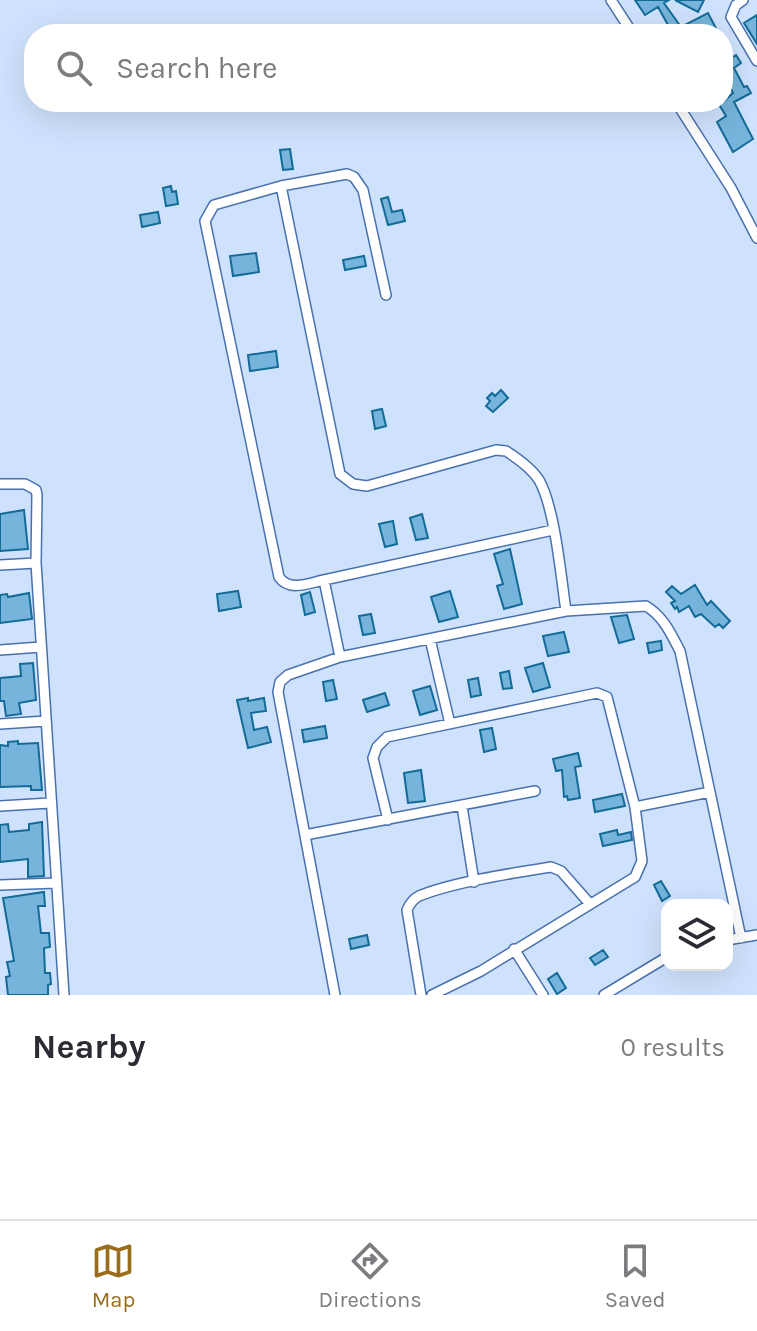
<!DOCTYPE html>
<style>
body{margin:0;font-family:Karla,sans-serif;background:#f2f2f3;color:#2b2b33}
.controls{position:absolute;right:24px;bottom:24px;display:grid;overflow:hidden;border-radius:16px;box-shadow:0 8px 32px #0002}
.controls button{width:72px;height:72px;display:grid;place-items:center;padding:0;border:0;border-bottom:2px solid #e1e1e2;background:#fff;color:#2b2b33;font:40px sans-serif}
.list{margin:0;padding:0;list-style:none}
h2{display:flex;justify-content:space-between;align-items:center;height:104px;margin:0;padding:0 32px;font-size:34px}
h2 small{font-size:26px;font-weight:400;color:#7c7c81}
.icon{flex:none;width:44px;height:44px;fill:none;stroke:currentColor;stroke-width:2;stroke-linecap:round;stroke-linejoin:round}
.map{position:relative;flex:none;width:757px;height:995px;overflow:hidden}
.search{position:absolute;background:#fff;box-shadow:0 8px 32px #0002;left:24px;right:24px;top:24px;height:88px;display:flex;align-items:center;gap:20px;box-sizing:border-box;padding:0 28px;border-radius:32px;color:#7c7c81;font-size:30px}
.sheet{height:224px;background:#fff}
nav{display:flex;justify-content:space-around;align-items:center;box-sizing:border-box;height:112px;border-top:2px solid #e1e1e2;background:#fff;font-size:22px;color:#7c7c81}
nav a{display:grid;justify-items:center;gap:4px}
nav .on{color:#996d1b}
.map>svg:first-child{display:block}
.building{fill:#76b4db;stroke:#136b98;stroke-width:2}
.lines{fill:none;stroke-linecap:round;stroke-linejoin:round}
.minor-casing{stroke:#4871ad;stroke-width:12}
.minor{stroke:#fff;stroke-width:9}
</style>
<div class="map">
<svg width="757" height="995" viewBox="0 0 757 995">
<rect width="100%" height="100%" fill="#cfe2fd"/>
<path class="building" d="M635,0h34l-5,3 17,24 27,-14 11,21h-55l-3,-4 7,-5 -10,-18 -13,8z
M675,0h29l-6,12z
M757,15v29l-13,-21z
M736,55l5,8 -7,5 10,19 3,-1 4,7 -17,9 19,37 -20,13 -16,-30 9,-6 -8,-13 5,-1 10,-9 -10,-20v-10z
M290,149l3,20 -10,1 -3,-20z
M171,186l1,6 4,-1 2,13 -12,2 -3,-18z
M388,197l4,15 10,-2 3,11 -17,4 -7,-26z
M158,212l2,11 -18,4 -2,-12z
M256,253l3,19 -26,4 -3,-20z
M364,256l2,10 -21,4 -2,-10z
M276,351l2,16 -28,4 -2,-16z
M501,390l7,8 -15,14 -7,-6 4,-5 -3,-3 5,-5 3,3z
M382,409l4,17 -11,3 -3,-18z
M24,510l4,39 -28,2v-37z
M422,514l6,24 -12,2 -6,-22z
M393,521l4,23 -12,3 -6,-23z
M510,549l12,55 -18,5 -7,-23 6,-2 -9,-30z
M695,585l12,20 4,-4 19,20 -7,7 -4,-4 -4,3 -14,-13 -6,3 -6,-11 -10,6 -2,-5 -2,2 -4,-6 4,-2 -9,-9 6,-6 9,8z
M238,591l3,16 -22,4 -2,-17z
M450,591l8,26 -19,5 -8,-25z
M310,592l5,20 -10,3 -4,-20z
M29,593l3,26 -32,4v-28l7,-1 1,3z
M371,614l4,19 -12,2 -4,-19z
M627,615l7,24 -15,4 -8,-26z
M564,632l5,20 -21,4 -5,-20z
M661,641l1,9 -13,3 -2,-10z
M33,663l3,37 -17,3 2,11 -15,2 -2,-15h-4v-23l21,-2 -1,-12z
M543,663l7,24 -17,5 -8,-24z
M509,671l3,17 -9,1 -3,-16z
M478,678l3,17 -10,2 -3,-17z
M333,680l4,19 -11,2 -3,-19z
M430,686l7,24 -17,5 -7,-24z
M385,693l4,12 -22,7 -4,-12z
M248,698v3l16,-3 2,13 -15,2 3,17 13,-3 4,15 -23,6 -11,-48z
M325,726l2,12 -23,4 -2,-12z
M492,728l4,21 -12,3 -4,-22z
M18,741v3l20,-1 4,47h-11v-4l-31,1v-42l8,1v-4z
M578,753l3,13 -6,1 5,31 -12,2 -1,-4 -3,1 -2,-27 -6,1 -3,-12z
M421,770l4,31 -17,2 -4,-30z
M622,794l3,12 -30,6 -2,-12z
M42,822l2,54 -16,1v-18l-28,3v-37l8,-1 1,8 20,-2v-6z
M617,830l1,5 13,-3 1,8 -29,6 -3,-12z
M661,881l9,15 -8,5 -8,-16z
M44,892l1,14h-7l3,27h8l1,14 -6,1 1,25h5l1,11 -3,1v10h-40l-2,-18 4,-1 -3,-14 7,-1 -11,-63z
M367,935l2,10 -18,4 -2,-10z
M603,950l5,7 -13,8 -5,-7z
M557,973l9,15 -9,6 -9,-15z"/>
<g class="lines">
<defs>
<path id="minor" d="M611,0l22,34
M743,0l-7,5 -5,12 26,44
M676,102l55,86 26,50
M281,186l59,288 13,10 14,2 129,-36 10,1c11,7 26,18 33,29 16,28 22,97 27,131
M386,295l-23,-105 -9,-13 -7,-3 -66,12 -67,19 -9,16 74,356c10,15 30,6 45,3l229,-50
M0,484h25l11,6 1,5 -1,68 28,432
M0,565l36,-2
M324,580l16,77
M430,639l20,85
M0,650l41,-3
M0,724l46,-3
M0,806l50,-3
M462,806l12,76
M635,807l75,-15
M388,820l-15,-62 4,-11 10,-10 210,-44 10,4 28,110 7,54 -7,16 -154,94 -49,24
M305,835l230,-44
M0,885l57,-2
M727,940l30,-5
M514,949l29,46
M335,995l-57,-303 2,-10 8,-7 52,-18 226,-46 80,-5c18,11 25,28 34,45l61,287
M421,995l-14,-85c3,-7 6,-11 12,-14 35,-14 94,-23 132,-29l10,4 29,33
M604,995l63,-38"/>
</defs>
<use href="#minor" class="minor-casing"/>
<use href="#minor" class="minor"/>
</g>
</svg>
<div class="controls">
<button><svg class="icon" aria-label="layers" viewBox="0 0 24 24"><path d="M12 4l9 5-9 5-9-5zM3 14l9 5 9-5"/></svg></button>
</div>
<div class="search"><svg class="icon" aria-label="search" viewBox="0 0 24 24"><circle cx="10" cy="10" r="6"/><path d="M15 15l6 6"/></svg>Search here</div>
</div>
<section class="sheet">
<h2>Nearby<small>0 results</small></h2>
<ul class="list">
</ul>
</section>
<nav>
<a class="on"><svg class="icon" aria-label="map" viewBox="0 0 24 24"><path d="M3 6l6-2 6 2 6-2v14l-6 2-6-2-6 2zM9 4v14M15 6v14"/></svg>Map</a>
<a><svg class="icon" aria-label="directions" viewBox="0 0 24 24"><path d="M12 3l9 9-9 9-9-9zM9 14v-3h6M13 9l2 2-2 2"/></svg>Directions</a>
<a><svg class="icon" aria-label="saved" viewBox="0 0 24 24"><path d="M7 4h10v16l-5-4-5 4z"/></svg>Saved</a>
</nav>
